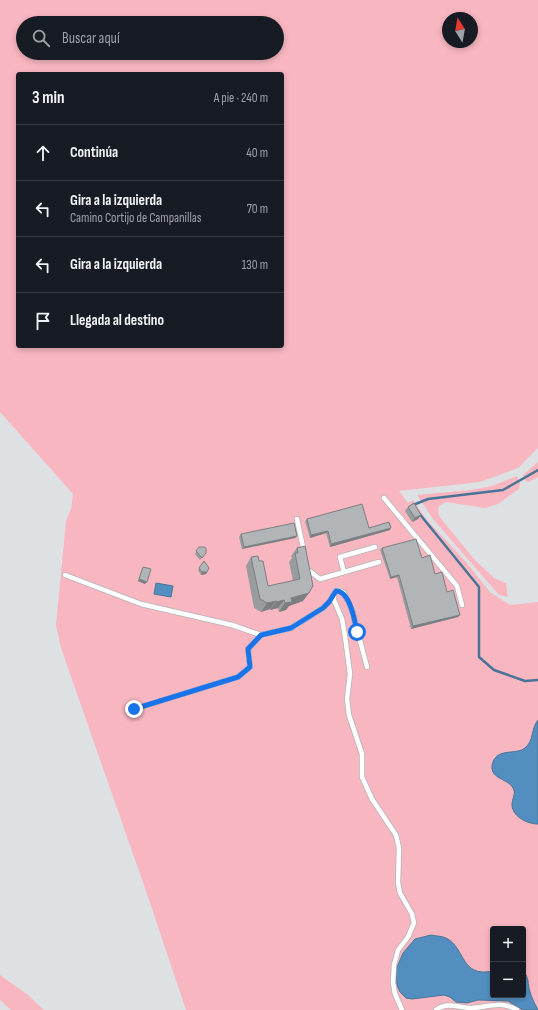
<!DOCTYPE html>
<html lang="es">
<meta charset="utf-8">
<style>
body{margin:0;font-family:"Sofia Sans Condensed",sans-serif;background:#20242c;color:#f1f3f6}
.controls{position:absolute;right:12px;bottom:12px;display:grid;overflow:hidden;border-radius:4px;box-shadow:0 2px 6px #0003}
.controls button{width:36px;height:36px;display:grid;place-items:center;padding:0;border:0;border-bottom:1px solid #363941;background:#171b24;color:#f1f3f6;font:20px sans-serif}
.compass{position:absolute;left:442px;top:12px;width:36px;height:36px;border-radius:50%;background:#171b24;box-shadow:0 2px 6px #0003;rotate:349deg}
.stop{position:absolute;width:12px;height:12px;margin:-9px;border:3px solid #1a73e8;border-radius:50%;background:#fff}
.stop.end{background:#1a73e8;border-color:#fff;box-shadow:0 1px 4px #0008}
.list{margin:0;padding:0;list-style:none}
h2{display:flex;justify-content:space-between;align-items:center;height:52px;margin:0;padding:0 16px;font-size:17px}
h2 small{font-size:13px;font-weight:400;color:#9ea1a6}
.list li{display:grid;grid-template-columns:26px 1fr auto;gap:12px;align-items:center;box-sizing:border-box;height:56px;padding:0 16px;border-top:1px solid #363941}
.list b{display:block;font-size:15px;white-space:nowrap}
.list p{margin:0;font-size:13px;white-space:nowrap;color:#9ea1a6}
.list em{font-size:13px;font-style:normal;color:#9ea1a6}
.icon{flex:none;width:22px;height:22px;fill:none;stroke:currentColor;stroke-width:2;stroke-linecap:round;stroke-linejoin:round}
.map{position:relative;flex:none;width:538px;height:1010px;overflow:hidden}
.search{position:absolute;background:#171b24;box-shadow:0 2px 6px #0003;left:16px;top:16px;width:268px;height:44px;display:flex;align-items:center;gap:10px;box-sizing:border-box;padding:0 14px;border-radius:22px;color:#9ea1a6;font-size:15px}
.panel{position:absolute;background:#171b24;box-shadow:0 2px 6px #0003;left:16px;top:72px;width:268px;height:276px;border-radius:4px}
.map>svg:first-child{display:block}
.green{fill:#f8b6c0;fill-rule:evenodd}
.water{fill:#528fc0;stroke:#497497}
.lines{fill:none;stroke-linecap:round;stroke-linejoin:round}
.stream{stroke:#497497;stroke-width:2.5}
.service-casing{stroke:#b0b4b7;stroke-width:6}
.service{stroke:#fff;stroke-width:4.5}
.wall{fill:#989c9e}
.shaded-wall{fill:#7c7f81}
.building{fill:#b1b5b8;stroke:#7c7f81}
.route{stroke:#1a73e8;stroke-width:5}
</style>
<div class="map">
<svg width="538" height="1010" viewBox="0 0 538 1010">
<rect width="100%" height="100%" fill="#dde1e4"/>
<path class="green" d="M0,0h538v448l-20,20 -38,14 -81,9 9,12 5,-3 13,19 40,43 24,30 20,13 28,-3v408h-352l-39,-116 -86,-246 -5,-23 10,-104 5,-12 2,-15 -73,-82zM448,18h24v24h-24zM23,23h254v30h-254zM18,74h264v272h-264zM493,929h30v66h-30z
M538,462v15l-9,5 -4,-1 -2,-6z
M517,476l3,7 -1,6 -21,15 -13,4 -39,-6 -8,5 1,9 35,43 20,19 12,5 2,14 -9,-2 -66,-76 -16,-24 54,-5 21,-4z
M0,975l28,20 16,15h-33l-11,-10z"/>
<path class="water" d="M156,583l17,3 -2,11 -17,-3z
M538,720v104c-11,0 -27,-8 -26,-21 1,-6 4,-10 1,-15 -5,-10 -26,-9 -20,-26 5,-14 23,-7 32,-14 9,-7 6,-20 13,-28z
M431,935c4,1 11,1 15,3 20,10 14,40 47,33v24h30v-24c7,8 4,12 7,21 2,7 5,12 8,18h-15l-15,-9 -30,-1 -11,3 -11,-1 -6,-5 -6,-2 -32,4 -6,-1 -6,-6 -3,-7 -1,-15 7,-17 12,-14z"/>
<g class="lines">
<path class="stream" d="M413,505l15,-6 75,-9 35,-20
M418,512l61,75v70l15,13 31,11 13,-1"/>
<defs>
<path id="service" d="M384,498l73,88 5,19
M297,519l7,33
M307,567l1,3 12,9 59,-17
M344,572l-4,-15 35,-10
M65,575l76,29 91,21 29,10 30,-7 32,-20 6,-6 5,-8
M367,667l-15,-57 -8,-17 -3,-2h-5l-2,3v6l8,19 3,17 5,38 -3,25 2,16 13,39v23l10,22 24,36 3,13 -1,35 2,10 12,21 2,9 -6,14 -10,13 -4,15 -1,18 2,11 7,16
M134,709l104,-32 12,-10 -2,-18 13,-14
M436,1010c11,-9 23,-2 36,-2 17,-1 28,-8 45,2"/>
</defs>
<use href="#service" class="service-casing"/>
<use href="#service" class="service"/>
</g>
<path class="wall" d="M408,507l13,8 -3,4 -6,3 -7,-11z
M307,519l83,11 -60,17 -4,-14 -16,5 -5,-17z
M241,534l56,2 -2,2 -53,11 -3,-12z
M305,546l-2,55 -14,5 -3,4 -7,2 -1,-4 -8,2v-1l-9,3 -7,-4 -8,-42 5,-9 8,4 9,25 25,-5 -4,-19 3,-4 -1,-2 6,-8z
M199,547l7,6 -6,7 -5,-6z
M382,548l40,10 25,34 13,23 -2,2 -47,12 -14,-52 -7,2 -10,-29z
M204,561l3,11 -1,2 -5,1 -3,-5z
M143,567l2,17 -7,-3 4,-12z"/>
<path class="shaded-wall" d="M421,515l-3,4 -6,3 3,-4z
M391,528l-1,2 -60,17 1,-3z
M328,531l-2,2 -16,5 1,-3z
M297,536l-2,2 -53,11 2,-2z
M202,572h5l-1,2 -5,1z
M399,575l-2,2 -7,2 1,-2z
M139,579l8,3 -2,2 -7,-3z
M309,593l-6,8 -14,5 -3,4 -7,2 6,-9 6,-5z
M284,600l-6,8 -8,2 6,-8z
M276,601l-6,8 -9,3 6,-9z
M460,615l-2,2 -47,12 2,-3z"/>
<path class="building" d="M414,503l7,12 -6,3 -7,-11z
M362,504l7,24 20,-6 2,6 -60,16 -3,-13 -17,4 -4,-16z
M294,523l3,13 -53,11 -3,-13z
M416,539l6,19 8,-3 5,19 7,-2 5,20 6,-2 7,25 -47,11 -14,-51 -8,2 -9,-29z
M305,546l8,40 -4,7 -18,5 1,4 -7,1 -1,-3 -8,2v-1l-9,2 -7,-4 -9,-42 7,-1 1,5h4l5,25 32,-7 -5,-26h3l-1,-5z
M199,547h5l2,1v5l-4,5 -6,-7z
M204,561l5,7 -2,4h-5l-3,-4z
M143,567l8,2 -4,13 -8,-3z"/>
<g class="lines">
<path class="route" d="M134,709l104,-32 12,-10 -2,-18 13,-14 30,-7 32,-20 6,-6 7,-11c14,0 19,30 21,41"/>
</g>
</svg>
<div class="controls">
<button>+</button>
<button>−</button>
</div>
<svg class="compass" viewBox="-18 -18 36 36"><path d="M0-13l5 13h-10z" fill="#e53935"/><path d="M0 13l5-13h-10z" fill="#9ea1a6"/></svg>
<div class="stop" style="left:357px;top:632px"></div>
<div class="stop end" style="left:134px;top:709px"></div>
<div class="search"><svg class="icon" aria-label="search" viewBox="0 0 24 24"><circle cx="10" cy="10" r="6"/><path d="M15 15l6 6"/></svg>Buscar aquí</div>
<section class="panel">
<h2>3 min<small>A pie · 240 m</small></h2>
<ul class="list">
<li><svg class="icon" aria-label="ahead" viewBox="0 0 24 24"><path d="M12 20V5M6 11l6-6 6 6"/></svg><div><b>Continúa</b></div><em>40 m</em></li>
<li><svg class="icon" aria-label="left" viewBox="0 0 24 24"><path d="M17 20v-9H6M10 6l-5 5 5 5"/></svg><div><b>Gira a la izquierda</b><p>Camino Cortijo de Campanillas</p></div><em>70 m</em></li>
<li><svg class="icon" aria-label="left" viewBox="0 0 24 24"><path d="M17 20v-9H6M10 6l-5 5 5 5"/></svg><div><b>Gira a la izquierda</b></div><em>130 m</em></li>
<li><svg class="icon" aria-label="arrive" viewBox="0 0 24 24"><path d="M6 21V4h12l-3 4 3 4H6"/></svg><div><b>Llegada al destino</b></div></li>
</ul>
</section>
</div>
